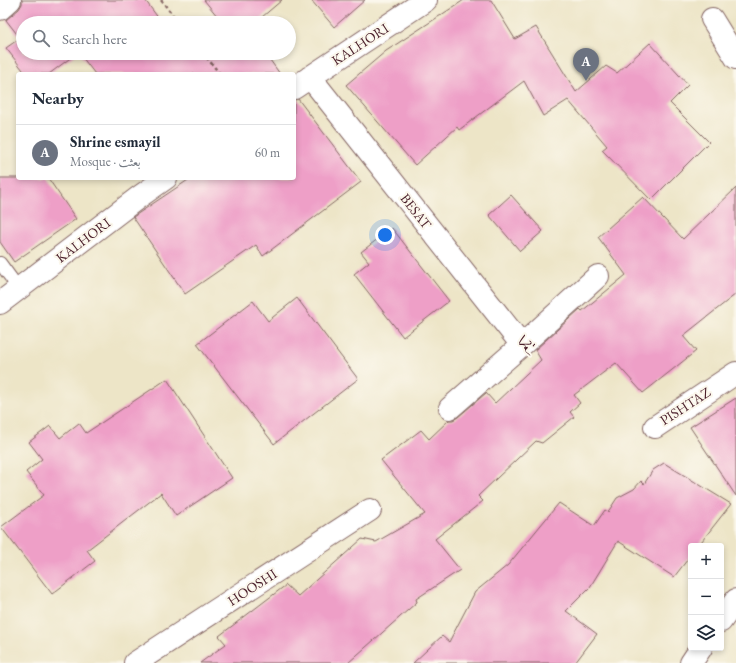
<!DOCTYPE html>
<meta charset="utf-8">
<style>
body{margin:0;font-family:"EB Garamond",Amiri,serif;background:#f6f6f7;color:#1f2937}
.controls{position:absolute;right:12px;bottom:12px;display:grid;overflow:hidden;border-radius:4px;box-shadow:0 2px 6px #0003}
.controls button{width:36px;height:36px;display:grid;place-items:center;padding:0;border:0;border-bottom:1px solid #e0e1e3;background:#fff;color:#1f2937;font:20px sans-serif}
.you{position:absolute;left:385px;top:235px;width:14px;height:14px;margin:-10px;border:3px solid #fff;border-radius:50%;background:#1a73e8;box-shadow:0 0 0 6px #1a73e833}
.badge{display:grid;place-items:center;width:26px;height:26px;border-radius:50%;background:#0b8043;color:#fff;font-size:13px;font-weight:700}
.pin{position:absolute;translate:-50% -33px;filter:drop-shadow(0 1px 2px #0008)}
.pin::after{content:'';position:absolute;top:21px;width:14px;height:12px;background:inherit;clip-path:polygon(0 0,100% 0,50% 100%)}
.list{margin:0;padding:0;list-style:none}
h2{display:flex;justify-content:space-between;align-items:center;height:52px;margin:0;padding:0 16px;font-size:17px}
h2 small{font-size:13px;font-weight:400;color:#747a83}
.list li{display:grid;grid-template-columns:26px 1fr auto;gap:12px;align-items:center;box-sizing:border-box;height:56px;padding:0 16px;border-top:1px solid #e0e1e3}
.list b{display:block;font-size:15px;white-space:nowrap}
.list p{margin:0;font-size:13px;white-space:nowrap;color:#747a83}
.list em{font-size:13px;font-style:normal;color:#747a83}
.icon{flex:none;width:22px;height:22px;fill:none;stroke:currentColor;stroke-width:2;stroke-linecap:round;stroke-linejoin:round}
.map{position:relative;flex:none;width:736px;height:663px;overflow:hidden}
.search{position:absolute;background:#fff;box-shadow:0 2px 6px #0003;left:16px;top:16px;width:280px;height:44px;display:flex;align-items:center;gap:10px;box-sizing:border-box;padding:0 14px;border-radius:22px;color:#747a83;font-size:15px}
.panel{position:absolute;background:#fff;box-shadow:0 2px 6px #0003;left:16px;top:72px;width:280px;height:108px;border-radius:4px}
.map>svg:first-child{display:block}
.building{fill:#ee9fc7}
.lines{fill:none;stroke-linecap:round;stroke-linejoin:round}
.lane-casing{stroke:#836462;stroke-width:14}
.street-casing{stroke:#836462;stroke-width:24}
.path{stroke:#836462;stroke-width:2.5;stroke-dasharray:3 3;stroke-linecap:butt}
.lane{stroke:#fff;stroke-width:12}
.street{stroke:#fff;stroke-width:22}
.labels{text-anchor:middle;stroke-width:4;stroke-linejoin:round;paint-order:stroke}
.street-label{font-size:14px;fill:#4a1f2b;stroke:#fbf7ec}
</style>
<div class="map">
<svg width="736" height="663" viewBox="0 0 736 663">
<rect width="100%" height="100%" fill="#fbf7ec"/>
<filter id="ink" filterUnits="userSpaceOnUse"><feTurbulence type="fractalNoise" baseFrequency=".025" numOctaves="2"/><feDisplacementMap in="SourceGraphic" scale="8" xChannelSelector="R" yChannelSelector="G"/><feConvolveMatrix kernelMatrix="1 2 1 2 8 2 1 2 1" color-interpolation-filters="sRGB"/></filter>
<filter id="wash" filterUnits="userSpaceOnUse"><feTurbulence type="fractalNoise" baseFrequency=".012" numOctaves="4" result="noise"/><feDisplacementMap in="SourceGraphic" scale="16" xChannelSelector="R" yChannelSelector="G"/><feGaussianBlur stdDeviation="0.9" result="paint"/><feColorMatrix in="noise" values="0 0 0 0 0 0 0 0 0 0 0 0 0 0 0 0 0 1.4 0 .05"/><feComposite in="paint" operator="in"/></filter>
<g filter="url(#wash)">
<rect width="100%" height="100%" fill="#ede5c7"/>
<g id="blocks">
<path class="building" d="M22,0h123l17,23h-139v30h54l-28,21h-23l-20,-26 14,-10 -14,-18 13,-11 3,-5z
M204,0h78l-27,23h-32z
M311,0h54l-31,27z
M464,0h27l24,39 21,-12 40,65 30,-26 11,7 33,-30 38,42 -18,18 39,39 -58,58 -49,-50 5,-4 -39,-46 -25,16 -19,-35 -65,49 -2,-3 -42,38 -69,-80 40,-34z
M79,53h186l15,21h-185z
M298,99l63,83 -98,74 -7,-11 -71,49 -52,-77 58,-39h103v-78z
M0,178h48l28,41 -62,43 -14,-20z
M736,188v106l-53,42 13,15 -53,42 -27,-30 -42,32 6,8 -10,9 4,5 -32,26 -6,-2 -58,55 5,5 -48,38 25,31 -44,29 1,3 -69,61h-148l26,-19 -7,-8 67,-51 12,11 64,-57 14,3 49,-28 -44,-54 40,-30 8,9 20,-19h4l5,-3 28,-24 9,10 46,-43 -6,-10 45,-41 2,2 44,-36 -28,-38 45,-40 40,42z
M511,195l32,36 -23,20 -31,-36z
M392,228l57,73 -46,36 -49,-63 15,-12 -8,-10z
M297,298l61,81 -84,65 -77,-100 56,-43 15,20z
M167,379l65,99 -56,38 -15,-23 -74,57 8,11 -43,33 -51,-67 43,-32 -18,-23 16,-13 -13,-17 21,-16 10,12 19,-15 7,10z
M736,398v98l-46,-69z
M664,463l67,41 -33,42h-7v9l-17,22 -56,-36 -28,46 -24,24 31,23 -22,29h-162l29,-27 7,6 26,-50 33,-27 51,-62 35,23 11,-16 3,2 9,-14 17,-9 7,-8 3,3 9,-14z"/>
</g>
</g>
<g filter="url(#ink)">
<use href="#blocks" fill-opacity="0" stroke="#836462" stroke-width="1"/>
<g class="lines">
<defs>
<path id="lane" d="M0,263l19,26"/>
<path id="street" d="M0,9l10,-9
M712,19l24,39
M310,77l212,268
M294,88l132,-88
M0,303l139,-106 27,-19
M450,408l72,-63 76,-69
M655,427l81,-54
M721,621l15,-21
M135,663l235,-153
M691,663l10,-15"/>
</defs>
<use href="#lane" class="lane-casing"/>
<use href="#street" class="street-casing"/>
<path class="path" d="M161,0l18,23
M203,53l17,21"/>
<use href="#lane" class="lane"/>
<use href="#street" class="street"/>
</g>
</g>
<g class="labels">
<g class="street-label">
<text transform="translate(360 44) rotate(-33)" y="5">KALHORI</text>
<text transform="translate(416 211) rotate(52)" y="5">BESAT</text>
<text transform="translate(83 240) rotate(-37)" y="5">KALHORI</text>
<text transform="translate(525 343) rotate(-42)" y="5">یکم</text>
<text transform="translate(685 406) rotate(-33)" y="5">PISHTAZ</text>
<text transform="translate(252 587) rotate(-33)" y="5">HOOSHI</text>
</g>
</g>
</svg>
<div class="controls">
<button>+</button>
<button>−</button>
<button><svg class="icon" aria-label="layers" viewBox="0 0 24 24"><path d="M12 4l9 5-9 5-9-5zM3 14l9 5 9-5"/></svg></button>
</div>
<div class="you"></div>
<div class="pin badge" style="left:586px;top:81px;background:#6b7280">A</div>
<div class="search"><svg class="icon" aria-label="search" viewBox="0 0 24 24"><circle cx="10" cy="10" r="6"/><path d="M15 15l6 6"/></svg>Search here</div>
<section class="panel">
<h2>Nearby<small></small></h2>
<ul class="list">
<li><span class="badge" style="background:#6b7280">A</span><div><b>Shrine esmayil</b><p>Mosque · بعثت</p></div><em>60 m</em></li>
</ul>
</section>
</div>
